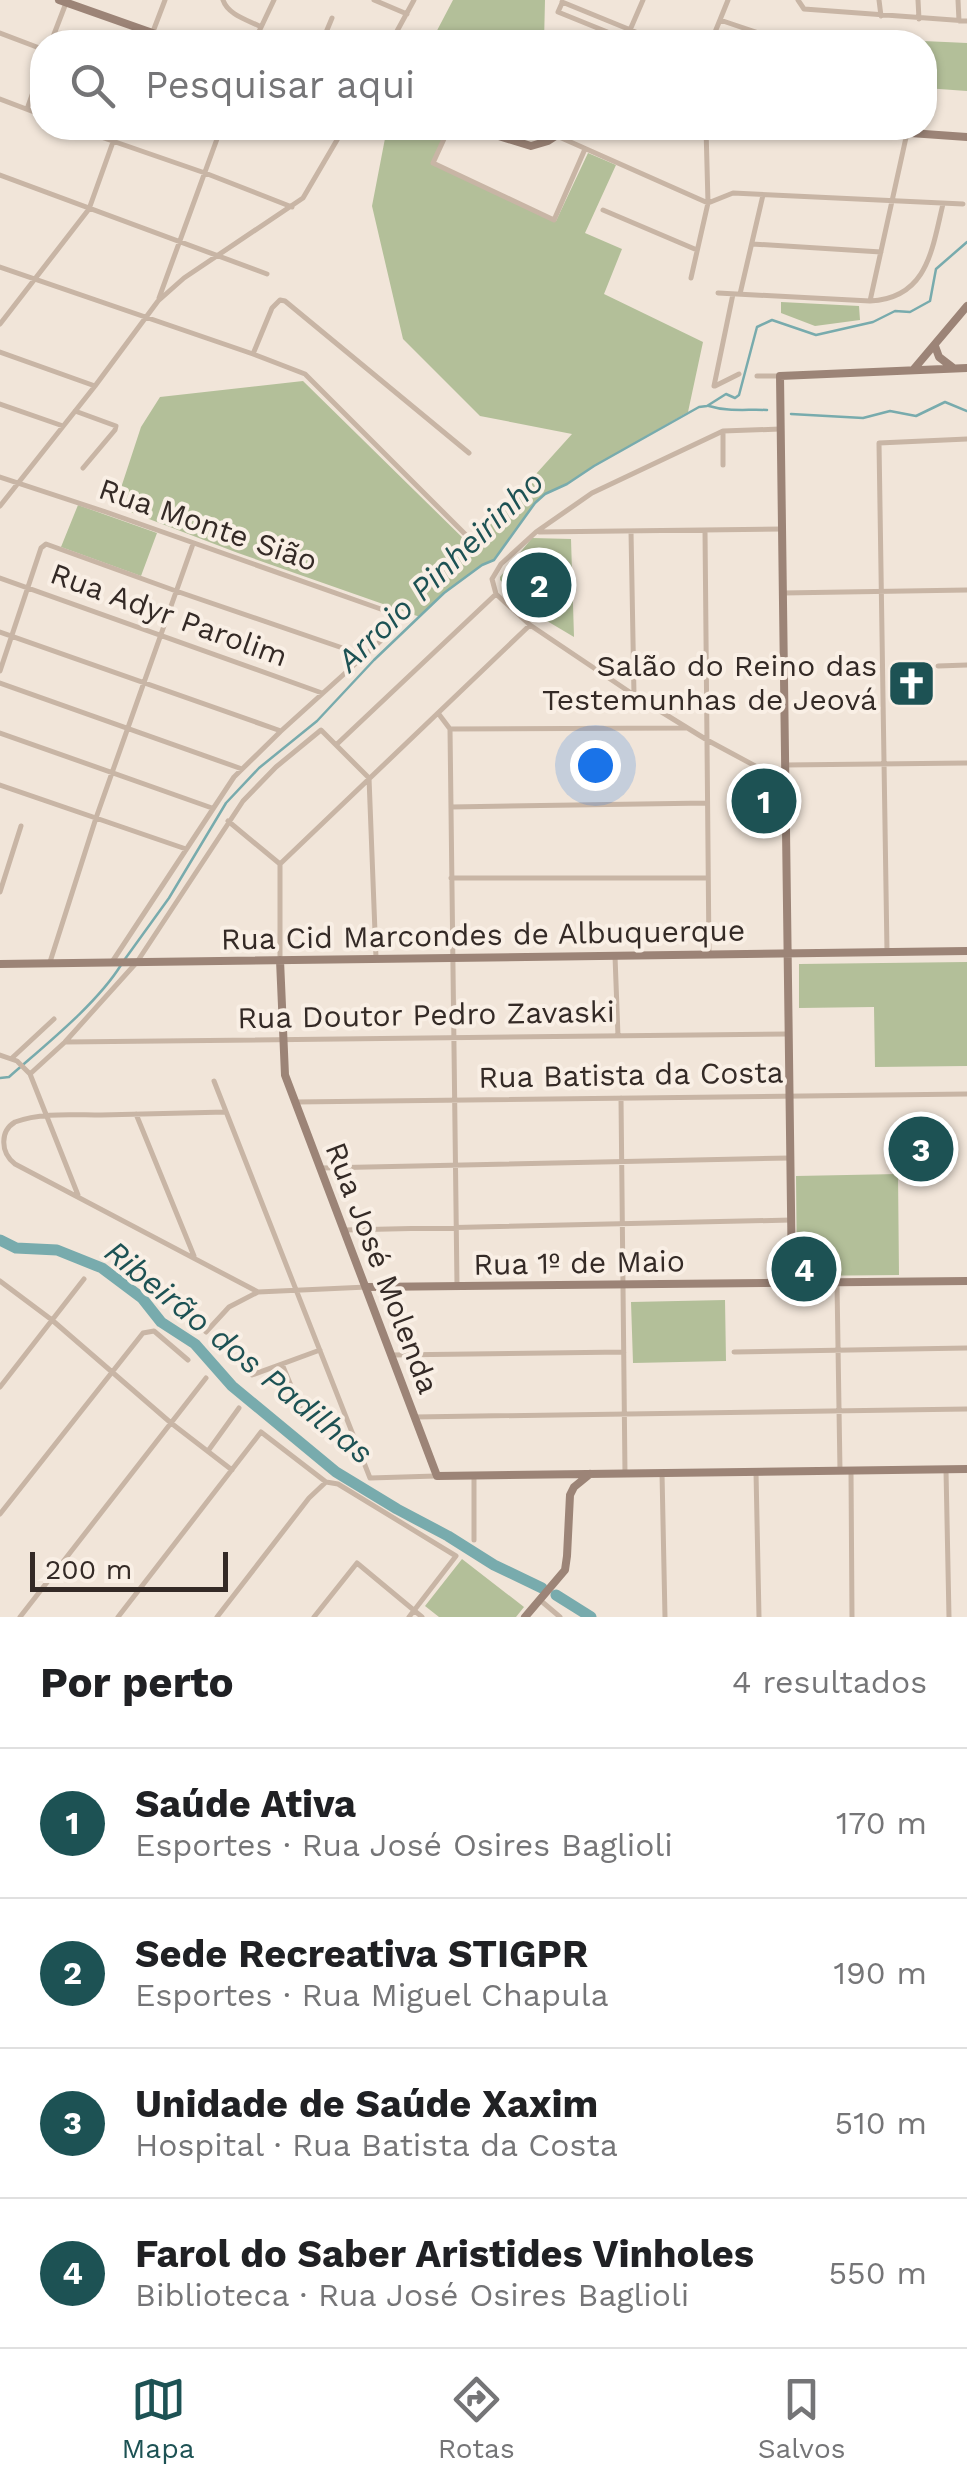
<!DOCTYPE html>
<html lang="pt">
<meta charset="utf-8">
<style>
body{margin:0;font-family:"Work Sans",sans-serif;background:#f6f6f6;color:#202124}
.scale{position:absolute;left:30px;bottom:25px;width:198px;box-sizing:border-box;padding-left:10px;border:5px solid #342a26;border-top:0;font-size:28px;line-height:35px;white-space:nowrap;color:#342a26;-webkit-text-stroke:8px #f9efe5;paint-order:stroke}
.you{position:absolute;left:595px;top:765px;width:35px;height:35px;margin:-25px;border:8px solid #fff;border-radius:50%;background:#1a73e8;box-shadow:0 0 0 15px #1a73e833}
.badge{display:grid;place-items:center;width:65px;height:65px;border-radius:50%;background:#1d5254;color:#fff;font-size:32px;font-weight:700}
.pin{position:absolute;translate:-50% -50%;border:5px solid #fff;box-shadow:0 2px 10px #0006}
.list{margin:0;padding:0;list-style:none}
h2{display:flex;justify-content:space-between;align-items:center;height:130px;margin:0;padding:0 40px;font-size:42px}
h2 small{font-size:32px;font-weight:400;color:#757577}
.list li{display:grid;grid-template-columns:65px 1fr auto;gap:30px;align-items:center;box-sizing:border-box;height:150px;padding:0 40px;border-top:2px solid #e0e0e0}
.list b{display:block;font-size:38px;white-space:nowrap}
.list p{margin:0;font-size:32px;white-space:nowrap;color:#757577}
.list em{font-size:32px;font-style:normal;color:#757577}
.icon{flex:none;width:55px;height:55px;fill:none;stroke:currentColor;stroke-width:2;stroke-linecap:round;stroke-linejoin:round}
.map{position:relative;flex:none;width:967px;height:1617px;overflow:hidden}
.search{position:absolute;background:#fff;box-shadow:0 2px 8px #0004;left:30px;right:30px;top:30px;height:110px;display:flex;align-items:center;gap:25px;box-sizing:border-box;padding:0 35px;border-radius:40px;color:#757577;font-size:38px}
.sheet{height:730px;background:#fff}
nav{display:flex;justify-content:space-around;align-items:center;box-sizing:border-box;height:140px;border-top:2px solid #e0e0e0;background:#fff;font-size:28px;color:#757577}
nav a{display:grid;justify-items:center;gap:5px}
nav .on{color:#1d5254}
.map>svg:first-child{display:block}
.green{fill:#b3bf99}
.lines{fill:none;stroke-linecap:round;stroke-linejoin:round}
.stream{stroke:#78abad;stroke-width:2.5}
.river{stroke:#78abad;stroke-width:11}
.street{stroke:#c8b5a5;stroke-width:5}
.secondary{stroke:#9c8477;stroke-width:8}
.labels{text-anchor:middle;stroke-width:8;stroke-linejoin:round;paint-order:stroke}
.street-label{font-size:30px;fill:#342a26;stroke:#f9efe5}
.poi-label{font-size:30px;fill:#342a26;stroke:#f9efe5;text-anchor:end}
.water-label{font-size:32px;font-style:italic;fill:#1d5254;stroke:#f9efe5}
</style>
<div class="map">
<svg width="967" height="1617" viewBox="0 0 967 1617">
<rect width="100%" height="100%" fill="#f1e5d9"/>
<path class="green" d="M453,0h92l-1,42h-113z
M770,34l197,9v48l-42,-3 -1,-46h-156z
M387,128h62l-16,34 123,59 32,-68 28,12 -31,68 37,16 -18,45 99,48 -15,70 -94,54 -27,18 -22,10 -10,9 -41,57 -12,5 -38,28 -24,24 -182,-64 -123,-47 26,-79 19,-30 143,-16 168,165 101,-112 -92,-18 -77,-77 -31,-133z
M781,302l78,4 1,14 -45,6 -34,-13z
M78,505l79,28 -16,43 -80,-29z
M532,538l39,1 3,98 -32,-19 -42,-38v-3z
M967,962v104l-92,1 -1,-60 -75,1v-44z
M898,1174l1,101 -102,1 -1,-100z
M725,1300l1,61 -93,2 -2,-61z
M462,1559l62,48 -8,10h-77l-14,-11z"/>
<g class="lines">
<path class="stream" d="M709,406c19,6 38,3 58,4
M791,414l72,4 27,-7 26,5 29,-14 22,9
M125,959l44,-61 57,-95 33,-35 58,-47 57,-61 70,-67 38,-28 12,-5 41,-57 10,-9 22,-10 27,-18 105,-59 8,-1 19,-12 9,4 4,-3 18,-68 15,-7 44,15 57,-13 22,-11 15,1 20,-11 6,-32 31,-27
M0,1078l9,-1c35,-31 87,-72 112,-112"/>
<path class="river" d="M0,1240l16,8 41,2 45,18 40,30 19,24 34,22 37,42 104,86 61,37 51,27 46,29 48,23
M556,1595l35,22"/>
<path class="street" d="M223,0c5,15 25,20 38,27
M374,0l33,14
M798,0l6,9 163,12
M879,0l2,16
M918,0l1,19
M958,0l1,21
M562,2l98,40
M562,3l-4,9 74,30
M720,20l47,16
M630,30l13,-30
M0,33l42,16
M51,42l15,-39
M149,42l16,-42
M254,42l20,-42
M322,42l10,-24
M391,42l23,-42
M711,42l17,-42
M0,99l42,16
M27,109l15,-42
M75,128l130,45 87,34
M449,128l-16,35 121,57 31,-71
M557,136l151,67 25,-10 230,11
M0,175l267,99
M603,210l94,40
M752,244l129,8
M0,267l253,87 52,20 161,161
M691,278l17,-75 -2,-75
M718,293l152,8c58,-3 62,-52 73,-97
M740,294l23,-99
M159,298l62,-170
M870,301l37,-168
M0,324l89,-115 29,-81
M0,352l95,34
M253,354l19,-46 8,-8 5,1 184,152
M757,376h23
M714,386l19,-92
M715,386l24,-12
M0,404l63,22
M75,411l41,15 -1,4 -32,38
M723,431v34
M0,477l106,35 286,101 8,6 -5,9 -114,103 -47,46 -122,185
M0,506l95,-120 63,-85 26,-23 119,-80 41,-70
M705,530l4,424
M631,531l3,164
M539,532l243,-3
M0,578l322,115
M783,593l184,-3
M496,594l-4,-15 9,-15 35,-32 56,-39 131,-62 57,-2
M496,594l34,31 104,70 73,45 78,42
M0,632l281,99
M938,666l29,-1
M0,671l41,-123 5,-4 130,47 187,64
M0,683l242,86
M438,713l12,16 7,557
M450,729l236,-1
M0,733l212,75
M336,745l160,-151
M785,765l182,-2
M0,785l186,64
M451,807l256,-4
M228,821l52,43v95
M280,864l250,-239
M451,878h257
M0,892l21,-66
M887,952l-8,-509 88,-4
M615,956l3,80
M50,962l46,-144 97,-274
M65,1042l723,-8
M0,1055l17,6 13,13 48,121
M12,1058l42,-39
M30,1074l35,-32 72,-80 106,-161 33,-34 45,-37 48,48 7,180
M214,1081l156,397 66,-2
M621,1098l4,376
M295,1102l672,-8
M226,1112c-42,1 -83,2 -125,3 -28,0 -59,-3 -86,7 -15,9 -15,30 0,42l243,128
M136,1114l58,142
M321,1168l469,-10
M345,1230l446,-10
M0,1281l52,39 119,103 61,47
M837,1284l3,187
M206,1332l23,-25 29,-15 109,-5
M734,1352l233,-4
M392,1355l232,-3
M282,1364l22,53
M252,1375l68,-25
M0,1387l84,-108
M415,1417l552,-8
M208,1451l31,-43
M946,1470l3,147
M851,1471l1,146
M756,1472l3,145
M662,1473l3,144
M0,1514l143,-181 11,-2 34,29
M474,1540v-64
M540,1600l20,17
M20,1617l186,-239
M118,1617l143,-185 65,50 12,2 118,72 -47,61
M217,1617l92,-119 17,-16
M314,1617l43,-54 65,54"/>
<path class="secondary" d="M59,0l119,42
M473,128l58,18 17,-5 20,-13
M839,128l128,9
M935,346l4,11 13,10
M913,370l54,-64
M280,960l5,115 152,401 530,-7
M0,964l967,-13
M792,1283l-12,-907 187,-8
M367,1287l600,-6
M525,1617l40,-47 2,-14 3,-61 4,-8 16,-13"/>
</g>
<defs>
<symbol id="church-square" viewBox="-11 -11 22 22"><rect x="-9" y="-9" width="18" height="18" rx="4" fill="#1d5254" stroke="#f9efe5"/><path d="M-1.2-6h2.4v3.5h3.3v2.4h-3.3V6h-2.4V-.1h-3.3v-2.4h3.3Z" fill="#fff"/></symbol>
</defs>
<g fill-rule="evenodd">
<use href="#church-square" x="884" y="656" width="55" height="55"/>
</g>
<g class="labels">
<g class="street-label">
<text transform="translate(208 525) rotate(19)" y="10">Rua Monte Sião</text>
<text transform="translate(169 615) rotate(20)" y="10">Rua Adyr Parolim</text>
<text transform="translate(483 935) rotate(-1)" y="10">Rua Cid Marcondes de Albuquerque</text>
<text transform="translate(426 1015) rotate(-1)" y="10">Rua Doutor Pedro Zavaski</text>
<text transform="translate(631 1075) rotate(-1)" y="10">Rua Batista da Costa</text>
<text transform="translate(579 1263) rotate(-1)" y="10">Rua 1º de Maio</text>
<text transform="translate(382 1268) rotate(69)" y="10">Rua José Molenda</text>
</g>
<g class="poi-label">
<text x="877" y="676">Salão do Reino das<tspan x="877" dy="34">Testemunhas de Jeová</tspan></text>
</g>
<g class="water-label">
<text transform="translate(440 571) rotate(-44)" y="11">Arroio Pinheirinho</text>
<text transform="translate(239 1352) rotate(39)" y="11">Ribeirão dos Padilhas</text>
</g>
</g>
</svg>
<div class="scale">200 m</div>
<div class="you"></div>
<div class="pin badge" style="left:764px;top:801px">1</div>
<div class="pin badge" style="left:539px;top:585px">2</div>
<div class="pin badge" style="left:921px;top:1149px">3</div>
<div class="pin badge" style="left:804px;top:1269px">4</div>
<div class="search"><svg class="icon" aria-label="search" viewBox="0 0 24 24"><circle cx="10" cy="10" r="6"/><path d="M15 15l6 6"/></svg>Pesquisar aqui</div>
</div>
<section class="sheet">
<h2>Por perto<small>4 resultados</small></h2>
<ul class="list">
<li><span class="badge">1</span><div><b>Saúde Ativa</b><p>Esportes · Rua José Osires Baglioli</p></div><em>170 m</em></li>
<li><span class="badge">2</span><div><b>Sede Recreativa STIGPR</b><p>Esportes · Rua Miguel Chapula</p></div><em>190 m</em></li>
<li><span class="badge">3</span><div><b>Unidade de Saúde Xaxim</b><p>Hospital · Rua Batista da Costa</p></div><em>510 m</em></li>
<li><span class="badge">4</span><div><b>Farol do Saber Aristides Vinholes</b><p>Biblioteca · Rua José Osires Baglioli</p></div><em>550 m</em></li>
</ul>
</section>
<nav>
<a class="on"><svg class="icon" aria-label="map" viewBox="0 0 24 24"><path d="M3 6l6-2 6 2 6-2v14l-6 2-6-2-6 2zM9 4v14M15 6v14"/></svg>Mapa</a>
<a><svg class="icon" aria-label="directions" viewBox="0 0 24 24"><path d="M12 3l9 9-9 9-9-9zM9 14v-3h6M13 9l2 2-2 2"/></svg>Rotas</a>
<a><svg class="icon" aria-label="saved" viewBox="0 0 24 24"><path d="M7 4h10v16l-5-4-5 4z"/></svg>Salvos</a>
</nav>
